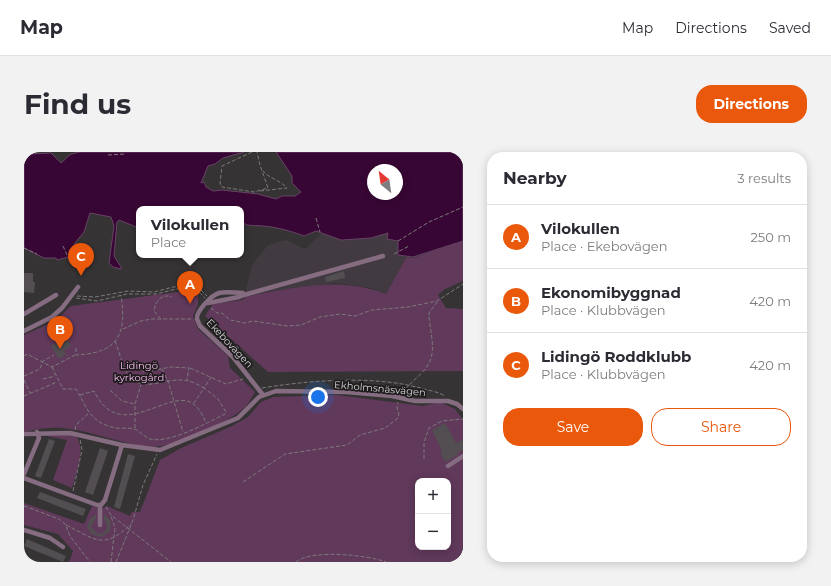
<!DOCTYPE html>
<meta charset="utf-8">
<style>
body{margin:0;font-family:Montserrat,sans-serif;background:#f2f2f3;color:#2b2b33}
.controls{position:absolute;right:12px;bottom:12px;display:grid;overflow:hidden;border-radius:8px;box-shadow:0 2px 10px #0003}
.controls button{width:36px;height:36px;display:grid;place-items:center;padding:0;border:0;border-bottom:1px solid #e1e1e2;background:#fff;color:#2b2b33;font:20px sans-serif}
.compass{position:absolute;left:343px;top:12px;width:36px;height:36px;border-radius:50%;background:#fff;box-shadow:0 2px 10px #0003;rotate:331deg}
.you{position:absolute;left:294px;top:245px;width:14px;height:14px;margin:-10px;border:3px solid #fff;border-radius:50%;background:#1a73e8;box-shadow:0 0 0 6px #1a73e833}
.badge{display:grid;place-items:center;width:26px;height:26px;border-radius:50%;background:#ea580c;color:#fff;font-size:13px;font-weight:700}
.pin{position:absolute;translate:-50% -33px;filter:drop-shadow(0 1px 2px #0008)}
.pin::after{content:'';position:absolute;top:21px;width:14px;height:12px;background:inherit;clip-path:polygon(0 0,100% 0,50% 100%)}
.popup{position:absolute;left:112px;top:54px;width:108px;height:52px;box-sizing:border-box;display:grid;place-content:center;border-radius:8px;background:#fff;filter:drop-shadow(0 1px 3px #0005);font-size:13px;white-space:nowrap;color:#7c7c81}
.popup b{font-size:15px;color:#2b2b33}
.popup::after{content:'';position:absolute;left:50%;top:100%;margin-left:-8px;border:8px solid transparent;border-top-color:#fff}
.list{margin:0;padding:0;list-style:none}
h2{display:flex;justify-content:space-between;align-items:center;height:52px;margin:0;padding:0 16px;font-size:17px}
h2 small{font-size:13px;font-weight:400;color:#7c7c81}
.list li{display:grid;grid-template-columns:26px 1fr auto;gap:12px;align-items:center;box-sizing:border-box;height:64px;padding:0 16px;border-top:1px solid #e1e1e2}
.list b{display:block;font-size:15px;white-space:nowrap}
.list p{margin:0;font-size:13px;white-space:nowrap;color:#7c7c81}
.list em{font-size:13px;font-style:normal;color:#7c7c81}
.actions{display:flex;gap:8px;padding:12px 16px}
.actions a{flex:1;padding:9px 0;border:1px solid #ea580c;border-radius:16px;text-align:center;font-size:14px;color:#ea580c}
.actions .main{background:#ea580c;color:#fff}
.map{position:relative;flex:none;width:439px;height:410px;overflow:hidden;border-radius:16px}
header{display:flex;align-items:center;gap:24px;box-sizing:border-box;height:56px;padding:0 20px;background:#fff;border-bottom:1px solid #e1e1e2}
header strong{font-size:19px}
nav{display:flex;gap:22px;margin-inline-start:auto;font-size:14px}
.intro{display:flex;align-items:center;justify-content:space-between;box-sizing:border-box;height:96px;padding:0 24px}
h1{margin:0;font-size:28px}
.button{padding:10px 18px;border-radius:16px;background:#ea580c;color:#fff;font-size:14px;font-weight:700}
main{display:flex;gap:24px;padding:0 24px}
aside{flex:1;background:#fff;border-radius:16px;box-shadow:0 2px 10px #0003}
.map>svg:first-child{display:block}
.built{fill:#423a41}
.green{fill:#61395b;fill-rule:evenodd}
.water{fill:#380634;stroke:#674465;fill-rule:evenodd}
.building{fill:#524e51}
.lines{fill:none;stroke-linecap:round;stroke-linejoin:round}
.path{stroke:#7c797b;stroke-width:1;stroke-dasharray:4 2;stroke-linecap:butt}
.minor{stroke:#856c81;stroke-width:4.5}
.labels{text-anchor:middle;stroke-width:3.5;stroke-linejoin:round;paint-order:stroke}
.street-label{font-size:10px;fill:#d6d4d6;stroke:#1d1b1c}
.park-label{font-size:10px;fill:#fcbcf2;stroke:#1d1b1c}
</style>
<header>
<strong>Map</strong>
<nav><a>Map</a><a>Directions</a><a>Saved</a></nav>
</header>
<div class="intro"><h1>Find us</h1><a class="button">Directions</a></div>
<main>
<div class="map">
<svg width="439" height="410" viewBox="0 0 439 410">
<rect width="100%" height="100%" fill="#363335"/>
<path class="built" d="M298,81l19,7 30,-2 17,-5 10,8 1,14 14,3h-7l-20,36 -15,-6 -35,-5 -88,13 -2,-7 6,-24 16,-20 18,-5 19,9z"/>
<path class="green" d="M439,89v40l-18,8 -7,6 8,13 17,1v62l-195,1 -63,-56 8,-12 29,-4 6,-4c48,-8 91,-20 138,-2l20,-36h7z
M161,139l13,3v10l-5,12 5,13 30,27 2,12 25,24c-3,5 -7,13 -12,17 -14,13 -74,40 -93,38 -27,-3 -53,-14 -80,-18 -15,-3 -32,0 -46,3v-97l31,-14 16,-15z
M313,243l86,11 17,-4 15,7 8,11v142h-394l4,-11 -15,-17 -34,-9v-22l60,21 8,-18 9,3 6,-3 23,10 2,-4h8l20,-52 21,-12 51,-22 16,-9 13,-15 12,-5zM394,329h30v66h-30z
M25,283h26c12,13 1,38 -3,53l-19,-8 14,-40 -20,-4z"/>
<path class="water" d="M56,0h164l-21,6 -8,6 -7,2 -7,17 3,-1 2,5 7,4 9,-1 36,4 18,5 6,-3h13l6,-4 -9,-9v-7l-16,-24h187v89l-50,16 -15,-2v-14l-11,-2 1,-6 -17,5 -30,2 -25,-9 -12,5c-13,-5 -28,-9 -41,-10 -9,-1 -14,1 -22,-4v-13h-102v19l-20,-8 -2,2 -3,34 7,11v2l-8,-2 -4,-4 5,-37 -3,-9 -21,-4 -6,19 -9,11 -7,14 -11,3 -1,-2h-12l-20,-10v-93l4,-1 23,-1 10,10 10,-9zM349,18h24v24h-24z"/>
<path class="building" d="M320,119l1,7 -19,4 -1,-5z
M0,121h9v9h2l-1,11 -10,-1z
M44,188l3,6 -7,5 2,3 -7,5 -8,-13 5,-3 2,3z
M421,271l11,20 7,-3v10l-6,3 1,2 -13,7 -5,-10 2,-1 -10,-21z
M25,287l6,2 -14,37 -6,-2z
M76,296l8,3 -15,44 -8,-3z
M104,302l7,2 -15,53 -6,-2z
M16,340l46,17 -3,7 -46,-18z
M72,362v4l-5,9 6,6 4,1 6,-5v-4l-3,-6v-5l7,7 -1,10 -9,6 -10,-3 -4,-7 3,-8z
M3,387l39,17 -3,6 -39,-16z"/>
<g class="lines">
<path class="path" d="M228,0l-30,14 -2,18 2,3 32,5 14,-4 -8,-23 -3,-13
M84,3l17,-1
M236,39l27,-3c-7,-8 -17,-9 -24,-17
M292,66l4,14
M374,89l31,-19 34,-15
M39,94l5,11
M0,96l13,6
M370,102l15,-8
M53,144l18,1 33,-6 26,1 19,-5 17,-1 10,3 7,7
M52,146l21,3 30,-7h29l20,-5 11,-1 11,3 7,7
M187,156l6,5h5l8,7 15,3 8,-2 34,5 14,-1 19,-8 20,-3 15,2 17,-6 36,-3 29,-6 26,-17
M137,167l-7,-8c1,-10 8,-18 18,-14
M99,177l18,-8 11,-2h40
M91,189c4,10 7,23 12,32 13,21 36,6 54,7 9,0 16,4 23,8l-10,15
M52,196v7c42,-2 51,-20 45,-60
M0,204l3,-2 25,13 23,-12
M28,215l11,22h13c12,20 14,34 40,39 5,1 12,-1 18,1 6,2 10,8 16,10 19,5 57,-16 75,-25l1,-2 -8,-13 -14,-11 8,-12
M102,216l10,-4 8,8 27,-5 18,1 -2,12
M166,216l36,16 17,-5
M138,217l6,12 15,51
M0,224l16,-7 3,-8 11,-6
M19,227l9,-2 3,-3
M0,228l6,13
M115,231l5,-11
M238,236c49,-8 115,-13 162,1 7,2 15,3 21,7
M86,238l12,11 13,3
M378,242c5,-9 16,-16 23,-25 14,-15 4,-38 4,-56l8,-11
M56,243l14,-4c26,54 73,-3 98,12 7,4 11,13 14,20
M0,244l33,-14
M111,276v-24l6,-19
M51,278l1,-5 12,-11
M400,307v-17l5,-14 13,-7 21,-2
M219,330l42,-28 62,-9 13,-10 25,-7 12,-9 2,-5 -2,-6 1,-6
M49,339l9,-41 -2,-11
M0,354l35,13 6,5 5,12 20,26
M82,355l5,8 60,47
M42,373c29,14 37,26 65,-1
M87,410l4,-34 -4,-12
M92,410l17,-42 10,-35 14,-31
M272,410c15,-13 72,-7 90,0"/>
<path class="minor" d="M220,143l139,-39
M184,151l31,-6 5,-2 -1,-2c-7,0 -17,-2 -24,0 -7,2 -23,18 -22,26l3,7 33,31 30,38
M0,162l32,-19
M0,179l28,-14 10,-9 16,-21
M0,282l46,-1 52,12 38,5 78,-32 21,-21 17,-6 71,1 45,4 23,5h33l9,3 6,5
M424,314l15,-10
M0,322l15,-36 -2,-6
M0,326l73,27h4l4,-5 17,-55
M76,353v20
M0,378l26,8 13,9"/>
</g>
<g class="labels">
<g class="street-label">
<text transform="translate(206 191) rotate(47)" y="4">Ekebovägen</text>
<text transform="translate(356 236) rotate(5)" y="4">Ekholmsnäsvägen</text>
</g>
<g class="park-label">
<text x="115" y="217">Lidingö<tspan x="115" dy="12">kyrkogård</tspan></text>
</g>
</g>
</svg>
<div class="controls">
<button>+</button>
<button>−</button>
</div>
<svg class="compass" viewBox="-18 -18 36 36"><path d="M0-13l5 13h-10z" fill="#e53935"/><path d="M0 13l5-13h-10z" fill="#7c7c81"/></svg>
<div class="you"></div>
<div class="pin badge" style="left:166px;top:152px">A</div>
<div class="popup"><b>Vilokullen</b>Place</div>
<div class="pin badge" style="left:36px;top:197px">B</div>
<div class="pin badge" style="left:57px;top:124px">C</div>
</div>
<aside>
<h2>Nearby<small>3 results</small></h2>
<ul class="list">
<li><span class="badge">A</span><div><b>Vilokullen</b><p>Place · Ekebovägen</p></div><em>250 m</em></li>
<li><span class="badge">B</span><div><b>Ekonomibyggnad</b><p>Place · Klubbvägen</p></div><em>420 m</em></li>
<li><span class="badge">C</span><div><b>Lidingö Roddklubb</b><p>Place · Klubbvägen</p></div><em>420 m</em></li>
</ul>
<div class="actions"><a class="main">Save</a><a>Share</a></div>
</aside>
</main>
